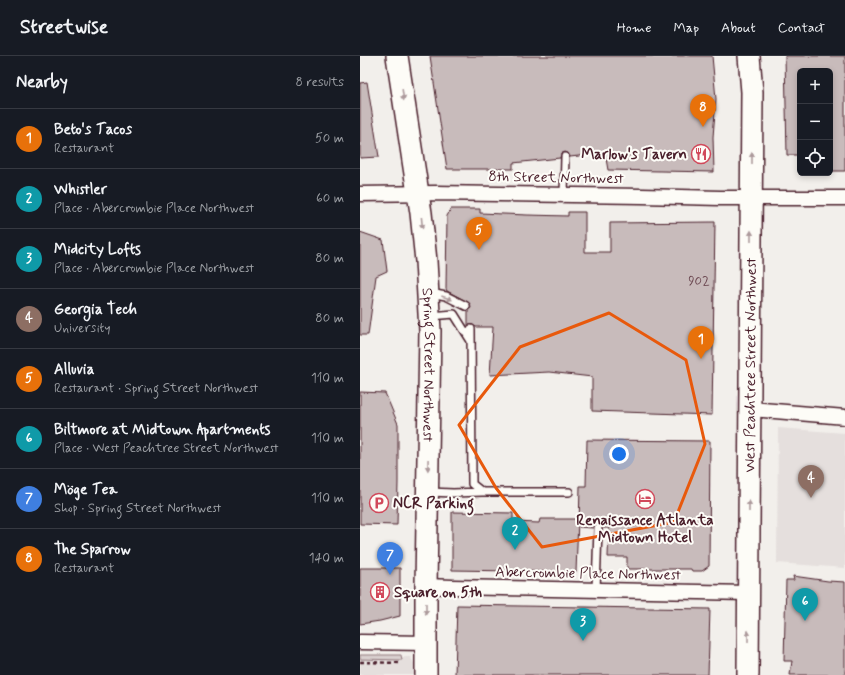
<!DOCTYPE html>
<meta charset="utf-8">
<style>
body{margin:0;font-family:Mynerve,sans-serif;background:#20242c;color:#f1f3f6}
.controls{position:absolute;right:12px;top:12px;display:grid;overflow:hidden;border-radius:6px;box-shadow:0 2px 6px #0003}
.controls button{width:36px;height:36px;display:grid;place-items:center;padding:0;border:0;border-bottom:1px solid #363941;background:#171b24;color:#f1f3f6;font:20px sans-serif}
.you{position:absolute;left:259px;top:398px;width:14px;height:14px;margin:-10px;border:3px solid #fff;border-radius:50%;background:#1a73e8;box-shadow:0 0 0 6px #1a73e833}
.badge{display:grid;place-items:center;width:26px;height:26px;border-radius:50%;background:#7c3aed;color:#fff;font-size:13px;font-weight:700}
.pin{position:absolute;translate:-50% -33px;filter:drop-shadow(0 1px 2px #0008)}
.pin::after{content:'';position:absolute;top:21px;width:14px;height:12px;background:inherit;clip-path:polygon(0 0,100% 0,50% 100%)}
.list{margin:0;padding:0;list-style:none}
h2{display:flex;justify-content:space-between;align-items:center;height:52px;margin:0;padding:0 16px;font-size:17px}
h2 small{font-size:13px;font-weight:400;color:#9ea1a6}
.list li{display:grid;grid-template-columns:26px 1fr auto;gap:12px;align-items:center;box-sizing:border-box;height:60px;padding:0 16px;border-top:1px solid #363941}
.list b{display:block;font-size:15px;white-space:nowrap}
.list p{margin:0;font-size:13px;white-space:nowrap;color:#9ea1a6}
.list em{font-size:13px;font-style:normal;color:#9ea1a6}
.icon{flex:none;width:22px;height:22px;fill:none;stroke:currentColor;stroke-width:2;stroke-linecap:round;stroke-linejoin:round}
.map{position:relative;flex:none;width:485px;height:619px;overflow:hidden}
header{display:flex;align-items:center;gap:24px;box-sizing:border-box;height:56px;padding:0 20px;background:#171b24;border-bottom:1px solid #363941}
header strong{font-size:19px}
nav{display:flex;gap:22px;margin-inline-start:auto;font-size:14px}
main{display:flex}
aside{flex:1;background:#171b24}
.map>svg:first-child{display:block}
.built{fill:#e5dfdd}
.green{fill:#d9d0cf;stroke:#92787d}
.building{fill:#c8bbbb;stroke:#4a1f2b}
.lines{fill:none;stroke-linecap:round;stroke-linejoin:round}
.lane-casing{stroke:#4a1f2b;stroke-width:10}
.street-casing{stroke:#4a1f2b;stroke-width:17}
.secondary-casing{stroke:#4a1f2b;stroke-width:24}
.path{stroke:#4a1f2b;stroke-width:2.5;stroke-dasharray:4 3;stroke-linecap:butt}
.lane{stroke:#fdfcf7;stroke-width:7}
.street{stroke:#fdfcf7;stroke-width:14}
.secondary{stroke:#fdfcf7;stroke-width:21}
.oneway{fill:#ac999b}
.marked{fill:none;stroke:#e8590c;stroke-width:3;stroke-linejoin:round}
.labels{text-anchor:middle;stroke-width:4;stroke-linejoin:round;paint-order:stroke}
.number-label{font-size:13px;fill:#6a464f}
.poi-label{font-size:15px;font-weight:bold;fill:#4a1f2b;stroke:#fdfcf7;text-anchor:start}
.street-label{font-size:15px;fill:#4a1f2b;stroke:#fdfcf7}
</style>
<header>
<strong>Streetwise</strong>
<nav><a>Home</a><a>Map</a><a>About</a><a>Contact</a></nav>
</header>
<main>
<aside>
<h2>Nearby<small>8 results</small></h2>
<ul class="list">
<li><span class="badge" style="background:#e8710a">1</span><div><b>Beto's Tacos</b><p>Restaurant</p></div><em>50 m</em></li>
<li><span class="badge" style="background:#0f9aa8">2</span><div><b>Whistler</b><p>Place · Abercrombie Place Northwest</p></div><em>60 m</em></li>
<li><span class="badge" style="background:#0f9aa8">3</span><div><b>Midcity Lofts</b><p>Place · Abercrombie Place Northwest</p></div><em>80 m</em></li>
<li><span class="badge" style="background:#8d6e63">4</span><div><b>Georgia Tech</b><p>University</p></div><em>80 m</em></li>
<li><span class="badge" style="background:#e8710a">5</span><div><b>Alluvia</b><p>Restaurant · Spring Street Northwest</p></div><em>110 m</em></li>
<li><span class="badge" style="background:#0f9aa8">6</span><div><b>Biltmore at Midtown Apartments</b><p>Place · West Peachtree Street Northwest</p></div><em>110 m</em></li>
<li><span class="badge" style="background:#3f7fe0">7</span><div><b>Möge Tea</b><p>Shop · Spring Street Northwest</p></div><em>110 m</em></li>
<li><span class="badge" style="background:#e8710a">8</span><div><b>The Sparrow</b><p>Restaurant</p></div><em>140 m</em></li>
</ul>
</aside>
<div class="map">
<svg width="485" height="619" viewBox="0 0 485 619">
<rect width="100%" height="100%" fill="#f2efeb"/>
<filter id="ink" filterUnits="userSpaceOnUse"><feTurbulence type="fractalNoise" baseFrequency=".025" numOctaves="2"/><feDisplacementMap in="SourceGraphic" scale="8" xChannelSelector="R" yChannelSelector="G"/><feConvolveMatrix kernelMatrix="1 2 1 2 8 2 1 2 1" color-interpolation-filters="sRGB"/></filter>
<g filter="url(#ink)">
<path class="built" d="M418,372l67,5v135l-68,-5z
M50,601l12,18h-62v-17z"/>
<path class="green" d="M0,599h41l1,5 -42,-1z"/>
<path class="building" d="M70,0h282l4,43 -3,38 1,35 -106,-2 -3,-17 -35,4 -2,-4 -3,-1 -4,2 -1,4 -47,5v6h-66z
M425,0h60v115h-13v-4h-2v-96h-30v84h-13z
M7,26l12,75 -19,1v-75z
M91,153h29v4l47,2 41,1v-4h17v40h25v-29l105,-1 -3,193 -120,-4v-34l-43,-5 -59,3 3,-48h-17l-3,-2h-5v-15l3,-2 -1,-4 -2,-2 -21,-11 -1,-2 1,-73z
M0,176l23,8 4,31 -11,5 -8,59h-8z
M0,336l25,1 13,31v58l-1,43 -37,-1z
M227,384l123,1 -1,125 -7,5h-10l-1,-2h-64v-12h-19l1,-29h-6l-2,-4 -3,-1 -4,2 -1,3 -14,-1 1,-41h6z
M92,456l61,1v9l26,1 1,-4h38l-2,53 -124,-2z
M0,512h40v48l-20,5 -20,3z
M433,520l35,5 17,1v93h-55l2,-14h-8l2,-81h8z
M97,549l253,4 -2,66h-253z"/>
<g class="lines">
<defs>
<path id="lane" d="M204,138l1,-37
M70,237l16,3 20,10
M71,260l23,-2 17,27
M111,273l1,155 10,8h87
M70,436l23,1 29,-1
M236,534l2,-62"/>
<path id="street" d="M0,138l75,-1 207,3 78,2h125
M390,353l95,8
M66,530l26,1 296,6
M0,586l66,1"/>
<g id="secondary">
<path id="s1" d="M37,0l24,157 5,48 4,70 -4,255v89"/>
<path id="s2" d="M388,619l4,-583 -3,-36"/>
</g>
</defs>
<use href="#lane" class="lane-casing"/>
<use href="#street" class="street-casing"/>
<use href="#secondary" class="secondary-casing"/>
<path class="path" d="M0,606l40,1"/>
<use href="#lane" class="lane"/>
<use href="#street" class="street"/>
<use href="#secondary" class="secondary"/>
</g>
<defs><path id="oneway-solid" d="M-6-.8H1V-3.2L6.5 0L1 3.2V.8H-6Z"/></defs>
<g class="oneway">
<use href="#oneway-solid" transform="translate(43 39) rotate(82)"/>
<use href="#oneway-solid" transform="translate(392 102) rotate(-90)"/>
<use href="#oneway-solid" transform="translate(62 167) rotate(84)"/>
<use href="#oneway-solid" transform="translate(391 180) rotate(-90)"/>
<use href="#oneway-solid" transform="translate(87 242) rotate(20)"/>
<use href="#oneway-solid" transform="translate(68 409) rotate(91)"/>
<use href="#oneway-solid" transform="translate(389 450) rotate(-90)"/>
<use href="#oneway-solid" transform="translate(66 553) rotate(90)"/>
<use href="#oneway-solid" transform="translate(388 580) rotate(-90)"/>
</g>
</g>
<path class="marked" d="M249,257l77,47 19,84 -31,78 -132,25 -46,-59 -37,-63 61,-78z"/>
<defs>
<symbol id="restaurant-ring" viewBox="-11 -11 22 22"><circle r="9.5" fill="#fdfcf7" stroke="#d1495b" stroke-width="1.5"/><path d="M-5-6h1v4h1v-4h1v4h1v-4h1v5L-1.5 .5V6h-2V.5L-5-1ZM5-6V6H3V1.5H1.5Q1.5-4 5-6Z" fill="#d1495b"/></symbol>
<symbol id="hotel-ring" viewBox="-11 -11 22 22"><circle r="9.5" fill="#fdfcf7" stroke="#d1495b" stroke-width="1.5"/><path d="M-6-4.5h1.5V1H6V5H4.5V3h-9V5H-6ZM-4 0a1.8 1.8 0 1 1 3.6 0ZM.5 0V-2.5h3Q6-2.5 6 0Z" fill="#d1495b"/></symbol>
<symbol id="parking-ring" viewBox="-11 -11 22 22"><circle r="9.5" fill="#fdfcf7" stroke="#d1495b" stroke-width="1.5"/><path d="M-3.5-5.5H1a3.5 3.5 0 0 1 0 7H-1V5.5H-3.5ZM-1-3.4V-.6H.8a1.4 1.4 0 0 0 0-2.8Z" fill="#d1495b"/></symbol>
<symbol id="building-ring" viewBox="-11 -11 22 22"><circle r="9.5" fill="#fdfcf7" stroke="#d1495b" stroke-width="1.5"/><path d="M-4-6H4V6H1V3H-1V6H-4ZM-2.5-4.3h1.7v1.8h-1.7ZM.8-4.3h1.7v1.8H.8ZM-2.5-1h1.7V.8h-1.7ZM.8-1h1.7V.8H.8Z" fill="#d1495b"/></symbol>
</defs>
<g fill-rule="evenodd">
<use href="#restaurant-ring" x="330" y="87" width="22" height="22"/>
<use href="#hotel-ring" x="274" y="432" width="22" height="22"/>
<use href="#parking-ring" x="8" y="436" width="22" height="22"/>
<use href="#building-ring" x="9" y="525" width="22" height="22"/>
</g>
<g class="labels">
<g class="number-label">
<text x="339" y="229">902</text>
</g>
<g class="poi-label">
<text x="327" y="103" text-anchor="end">Marlow's Tavern</text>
<text x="33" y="452">NCR Parking</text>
<text x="285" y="469" text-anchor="middle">Renaissance Atlanta<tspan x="285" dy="17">Midtown Hotel</tspan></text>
<text x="34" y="541">Square on 5th</text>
</g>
<g class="street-label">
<text transform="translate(196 121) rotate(1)" y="5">8th Street Northwest</text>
<text dy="5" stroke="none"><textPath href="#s1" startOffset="311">Spring Street Northwest</textPath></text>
<text dy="5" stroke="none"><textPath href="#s2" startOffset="310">West Peachtree Street Northwest</textPath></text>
<text transform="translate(228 517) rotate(1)" y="5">Abercrombie Place Northwest</text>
</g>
</g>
</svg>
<div class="controls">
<button>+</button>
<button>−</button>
<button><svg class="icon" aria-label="locate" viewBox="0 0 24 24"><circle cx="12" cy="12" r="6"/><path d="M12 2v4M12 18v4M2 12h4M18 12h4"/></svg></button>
</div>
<div class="you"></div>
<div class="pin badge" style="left:341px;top:303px;background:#e8710a">1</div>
<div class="pin badge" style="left:155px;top:494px;background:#0f9aa8">2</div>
<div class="pin badge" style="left:223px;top:585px;background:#0f9aa8">3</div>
<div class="pin badge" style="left:451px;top:442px;background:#8d6e63">4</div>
<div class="pin badge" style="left:119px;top:194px;background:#e8710a">5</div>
<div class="pin badge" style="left:445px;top:565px;background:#0f9aa8">6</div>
<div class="pin badge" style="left:30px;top:519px;background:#3f7fe0">7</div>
<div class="pin badge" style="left:343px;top:71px;background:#e8710a">8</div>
</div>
</main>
